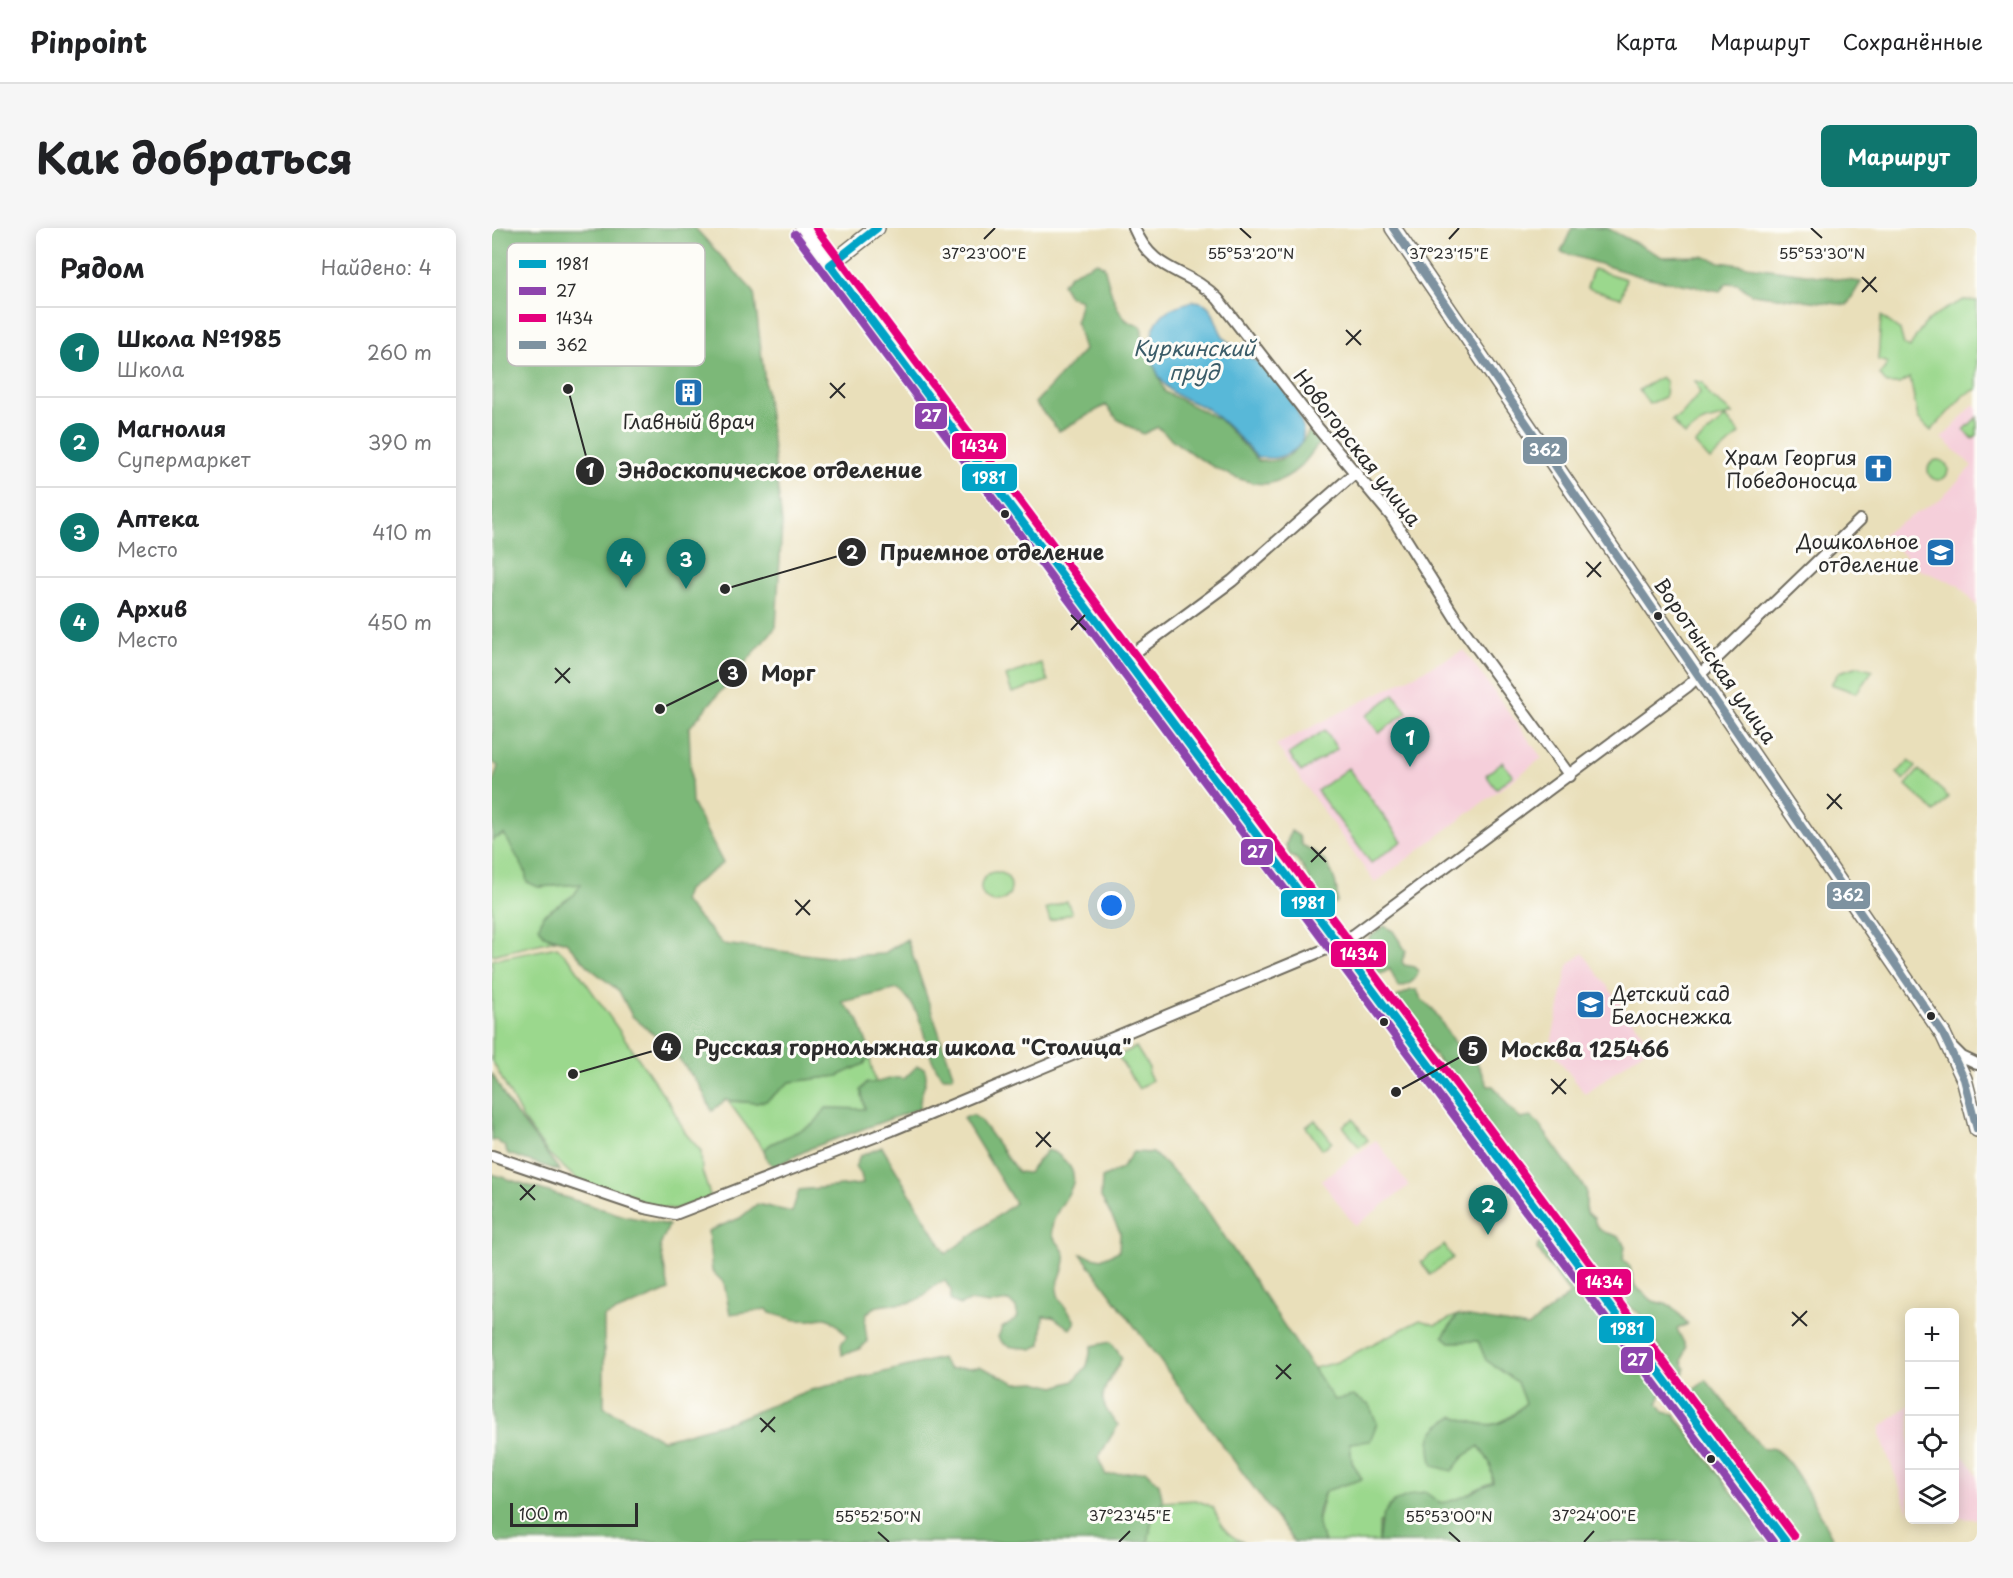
<!DOCTYPE html>
<html lang="ru">
<meta charset="utf-8">
<style>
body{margin:0;font-family:"Playpen Sans",sans-serif;background:#f6f6f6;color:#202124}
.controls{position:absolute;right:18px;bottom:18px;display:grid;overflow:hidden;border-radius:9px;box-shadow:0 3px 15px #0003}
.controls button{width:54px;height:54px;display:grid;place-items:center;padding:0;border:0;border-bottom:2px solid #e0e0e0;background:#fff;color:#202124;font:30px sans-serif}
.scale{position:absolute;left:18px;bottom:15px;width:128px;box-sizing:border-box;padding-left:6px;border:3px solid #2b2b2b;border-top:0;font-size:16px;line-height:21px;white-space:nowrap;color:#2b2b2b;-webkit-text-stroke:4px #fdfcf7;paint-order:stroke}
.you{position:absolute;left:620px;top:678px;width:21px;height:21px;margin:-15px;border:4px solid #fff;border-radius:50%;background:#1a73e8;box-shadow:0 0 0 9px #1a73e833}
.badge{display:grid;place-items:center;width:39px;height:39px;border-radius:50%;background:#0f766e;color:#fff;font-size:20px;font-weight:700}
.pin{position:absolute;translate:-50% -50px;filter:drop-shadow(0 2px 3px #0008)}
.pin::after{content:'';position:absolute;top:32px;width:21px;height:18px;background:inherit;clip-path:polygon(0 0,100% 0,50% 100%)}
.list{margin:0;padding:0;list-style:none}
h2{display:flex;justify-content:space-between;align-items:center;height:78px;margin:0;padding:0 24px;font-size:26px}
h2 small{font-size:20px;font-weight:400;color:#757577}
.list li{display:grid;grid-template-columns:39px 1fr auto;gap:18px;align-items:center;box-sizing:border-box;height:90px;padding:0 24px;border-top:2px solid #e0e0e0}
.list b{display:block;font-size:22px;white-space:nowrap}
.list p{margin:0;font-size:20px;white-space:nowrap;color:#757577}
.list em{font-size:20px;font-style:normal;color:#757577}
.icon{flex:none;width:33px;height:33px;fill:none;stroke:currentColor;stroke-width:2;stroke-linecap:round;stroke-linejoin:round}
.map{position:relative;flex:none;width:1485px;height:1314px;overflow:hidden;border-radius:9px}
header{display:flex;align-items:center;gap:36px;box-sizing:border-box;height:84px;padding:0 30px;background:#fff;border-bottom:2px solid #e0e0e0}
header strong{font-size:28px}
nav{display:flex;gap:33px;margin-inline-start:auto;font-size:21px}
.intro{display:flex;align-items:center;justify-content:space-between;box-sizing:border-box;height:144px;padding:0 36px}
h1{margin:0;font-size:42px}
.button{padding:15px 27px;border-radius:9px;background:#0f766e;color:#fff;font-size:21px;font-weight:700}
main{display:flex;gap:36px;padding:0 36px}
aside{flex:1;background:#fff;border-radius:9px;box-shadow:0 3px 15px #0003}
.map>svg:first-child{display:block}
.built{fill:#f5cfda}
.green{fill:#9bd88d;stroke:#63825c;stroke-width:1.5}
.forest{fill:#7cb878;stroke:#547252;stroke-width:1.5}
.water{fill:#59b8d8;stroke:#427282;stroke-width:1.5}
.lines{fill:none;stroke-linecap:round;stroke-linejoin:round}
.street-casing{stroke:#6e6a5d;stroke-width:14}
.secondary-casing{stroke:#6e6a5d;stroke-width:18}
.street{stroke:#fff;stroke-width:10}
.secondary{stroke:#fff;stroke-width:15}
.bus-1-casing{stroke:#fdfcf7;stroke-width:12}
.bus-2-casing{stroke:#fdfcf7;stroke-width:12}
.bus-3-casing{stroke:#fdfcf7;stroke-width:12}
.bus-4-casing{stroke:#fdfcf7;stroke-width:12}
.bus-1{stroke:#02a3c6;stroke-width:8}
.bus-2{stroke:#8e44ad;stroke-width:8}
.bus-3{stroke:#e5007d;stroke-width:8}
.bus-4{stroke:#7e92a0;stroke-width:8}
.ticks{fill:none;stroke:#2b2b2b;stroke-width:2}
.bus-dot{fill:#2b2b2b;stroke:#fdfcf7;stroke-width:2}
.labels{text-anchor:middle;stroke-width:6;stroke-linejoin:round;paint-order:stroke}
.poi-label{font-size:20px;fill:#2b2b2b;stroke:#fdfcf7;text-anchor:end}
.street-label{font-size:20px;fill:#2b2b2b;stroke:#fdfcf7}
.water-label{font-size:21px;font-style:italic;fill:#3b5c68;stroke:#fdfcf7}
.key{fill:#fdfcf7;stroke:#bebdba;stroke-width:1.5}
.key-label{font-size:16px;fill:#2b2b2b}
.ticks-label{font-size:15px;text-anchor:middle;fill:#2b2b2b;stroke:#fdfcf7;stroke-width:6;stroke-linejoin:round;paint-order:stroke}
.leader{fill:none;stroke:#2b2b2b;stroke-width:2}
.callout-dot{fill:#2b2b2b;stroke:#fdfcf7;stroke-width:2}
.mark-label{font-size:18px;text-anchor:middle;font-weight:bold;fill:#fff}
.callout-label{font-size:21px;text-anchor:middle;font-weight:bold;fill:#2b2b2b;stroke:#fdfcf7;stroke-width:6;stroke-linejoin:round;paint-order:stroke}
.line-badge{stroke:#fdfcf7;stroke-width:2}
.badge-label{font-size:16px;text-anchor:middle;font-weight:bold;fill:#fff}
</style>
<header>
<strong>Pinpoint</strong>
<nav><a>Карта</a><a>Маршрут</a><a>Сохранённые</a></nav>
</header>
<div class="intro"><h1>Как добраться</h1><a class="button">Маршрут</a></div>
<main>
<aside>
<h2>Рядом<small>Найдено: 4</small></h2>
<ul class="list">
<li><span class="badge">1</span><div><b>Школа №1985</b><p>Школа</p></div><em>260 m</em></li>
<li><span class="badge">2</span><div><b>Магнолия</b><p>Супермаркет</p></div><em>390 m</em></li>
<li><span class="badge">3</span><div><b>Аптека</b><p>Место</p></div><em>410 m</em></li>
<li><span class="badge">4</span><div><b>Архив</b><p>Место</p></div><em>450 m</em></li>
</ul>
</aside>
<div class="map">
<svg width="1485" height="1314" viewBox="0 0 1485 1314">
<rect width="100%" height="100%" fill="#fdfcf7"/>
<filter id="ink" filterUnits="userSpaceOnUse"><feTurbulence type="fractalNoise" baseFrequency=".0167" numOctaves="2"/><feDisplacementMap in="SourceGraphic" scale="12" xChannelSelector="R" yChannelSelector="G"/><feConvolveMatrix kernelMatrix="1 2 1 2 8 2 1 2 1" color-interpolation-filters="sRGB"/></filter>
<filter id="wash" filterUnits="userSpaceOnUse"><feTurbulence type="fractalNoise" baseFrequency=".008" numOctaves="4" result="noise"/><feDisplacementMap in="SourceGraphic" scale="24" xChannelSelector="R" yChannelSelector="G"/><feGaussianBlur stdDeviation="1.35" result="paint"/><feColorMatrix in="noise" values="0 0 0 0 0 0 0 0 0 0 0 0 0 0 0 0 0 1.4 0 .05"/><feComposite in="paint" operator="in"/></filter>
<g filter="url(#wash)">
<rect width="100%" height="100%" fill="#e9dfba"/>
<path class="built" d="M1482,176l3,3v199l-19,-21 -38,-15 -38,-36 58,-35 32,-33 -30,-28z
M972,422l78,108 -167,125 -99,-138z
M1091,725l68,92 -66,49 -35,-46 18,-83z
M884,912l33,46 -54,40 -34,-46z
M1417,1177l1,1 -1,106 -29,-77v-7z
M1463,1220l18,19 4,10v42l-22,-1z"/>
<path class="green" d="M1101,41l33,10 -5,19 -34,-10z
M1472,72l13,1v88l-13,6 -33,36 -13,-13 -8,-40 -10,6h-13l-7,-9 8,-12 -10,-3 3,-44 19,14 4,15 6,3c13,-29 27,-35 54,-48z
M1169,149l5,5 -1,15 -16,7 -10,-14z
M1203,153l8,2 6,12 24,19 -30,8 -19,13 -12,-15 8,-4 20,-23z
M1234,189l14,17 -30,26 -15,-16z
M1485,189v18l-4,4 -9,-9z
M1436 242a10 10 0 1 1 20 0a10 10 0 1 1-20 0Z
M549,435l7,18 -36,12 -6,-17z
M1367,438l14,4 -17,23 -25,-9 8,-12z
M902,466l13,18 -28,21 -13,-17z
M833,502l12,19 -36,23 -12,-18z
M1417,533l7,6 -12,13 -7,-7z
M1010,534l11,13 -17,14 -10,-14z
M856,540l54,73 -31,22 -54,-72z
M1427,542l30,27 -14,15 -29,-27z
M12,606l34,53 44,-3 -8,11 -31,20 1,20 11,5 -63,15v-115z
M489 659a15 15 0 1 1 30 0a15 15 0 1 1-30 0Z
M575,673l5,12 -22,8 -4,-12z
M65,719l14,14 99,143 16,30 15,17 1,20 9,27 -36,11 -13,-1 -80,-24 -34,-31 -24,-32 -32,-61v-100z
M644,819l13,21 -1,5 4,7 -13,9 -21,-33z
M377,828l7,27 -11,16v10l-38,-1 -13,16 -43,20 -7,6 -36,-49 28,2 10,-2 24,-19 48,-6 26,-12z
M861,891l15,21 -9,7 -16,-21z
M823,892l17,22 -10,7 -16,-22z
M952,1017l9,13 -23,17 -9,-13z
M966,1087l-15,21 7,6 28,-1 8,19 31,22 8,21c-25,27 -39,25 -71,13l9,41 16,-11 11,17 3,19 -18,8 -16,11 -19,2 -61,20v19h-54l-9,-15 9,-36 37,-12 -10,-17 -2,-20 -16,-42 -23,-31 26,-7 83,-42 15,5z
M704,1272l17,7c7,17 13,29 31,35h-96l4,-23 11,-17z"/>
<path class="forest" d="M0,0h203l59,64 28,231 -6,104 -87,101 3,75 31,60 -36,27 -4,11 40,43 105,13 55,-3 24,-15 46,135 -1,3h-9c-24,-27 -13,-63 -45,-88l-56,13 16,17 10,27 1,10 -5,8 -26,12 -48,6 -24,19 -10,2 -31,-3 -13,11 -12,-25 -28,-36 -40,-34 -13,-25 -28,-22 -25,-27 -22,-7 -5,-8 4,-12 31,-20 7,-11 -43,3 -11,-5 -2,-11 -21,-37 -12,6v-55l6,-19 -6,-4z
M1080,0h35l55,29 40,-1 18,6 141,20 -14,23 -96,-11 -13,-10 -11,-1 -7,8 -81,-15 -78,-24z
M605,34l7,4c4,15 11,48 25,56 5,3 9,2 13,5v8l23,57 54,27 40,42c26,2 37,-7 50,-30l10,12c-13,19 -25,34 -48,40 -30,7 -94,-36 -113,-56l-15,7 -26,-15 -11,-14 -47,26 -24,-28 49,-53 -8,-29 5,-21 -12,-4 -7,-12 9,-10z
M799,603l8,5 3,9c24,11 37,31 35,58l-10,3c-19,-12 -16,-41 -38,-52l-3,-9z
M892,698l9,5 13,20 -4,10 2,4 11,2 3,4c0,9 -12,16 -20,16l-8,-18 -9,5 -8,-4 -9,-12 5,-20z
M919,762h6l4,9 12,10 22,35 17,8 16,34h5c10,11 16,24 28,33l10,-2 7,6 48,67v23l8,5c3,17 13,13 25,19l6,9 -2,13 7,8 5,19 18,15 19,5 16,18 -11,5 9,18 -4,14 3,8 -2,5 -9,1 -34,-61 -28,-20 -214,-288 -3,-5 2,-4z
M425,838l7,2c7,14 -6,24 -4,40l-109,40 -37,19 -7,-7 -3,-10 7,-6 43,-20 12,-16 39,1 -4,-19 5,-7c15,1 24,-8 38,-4z
M0,845l16,30 52,68 -52,-17 -3,-7 -9,-7 -4,1z
M481,887l7,5 38,52 10,1 19,-23c9,2 12,5 19,12 22,23 -11,40 -14,65 -2,12 10,17 13,28 2,12 -8,24 -8,35 1,13 14,21 18,32l-5,7 -17,-12 -10,-1 -2,29 -9,4c-15,-4 -24,3 -34,-12l4,-9 16,-11 -2,-9 -7,-7 -20,3 -20,-3 -9,4 -9,-4v-11l-6,-9c-14,3 -18,15 -30,20 -15,7 -50,-4 -50,22 0,6 2,13 2,19l-7,7 -18,6 -1,-11 6,-8c-25,-30 -20,-13 -49,-16 -10,-1 -19,-5 -28,-7l-3,-4 -37,5 -6,-31 -12,-12 -4,-40 32,-13 17,-14 35,8 7,-22 64,-6 -2,-10 -6,-7 5,-11 22,-9 64,107 69,-51 -52,-85z
M641,924l20,1 27,25 24,28 130,194 19,-4 16,9 8,18 -7,18 -20,2 2,19 10,17 -37,12c-8,21 -12,31 0,51h-31l-213,-288 20,5 18,-8 1,-19 -19,-35 1,-19 19,-9z
M0,946l132,42 45,9 -9,21 9,44 -65,27v90l58,33 70,-19 75,-30 134,-33 8,11 32,-2 35,16 20,-1 19,5 19,-6 13,-15 5,-20 19,-4 11,16c-15,31 -32,37 -4,67l-20,33 8,17 40,-4 13,13 4,18 -11,17 -4,23h-656z
M1055,1012l4,2 110,151 -3,10 6,9 10,2 95,128h-390c0,-34 13,-45 46,-50l15,11c20,-2 34,-13 53,-21l-3,-19 -11,-17 -16,11 -11,14 -19,-5c-7,-27 -4,-37 21,-50 31,12 48,15 71,-13l-8,-21 -31,-22 -8,-19 -28,1 -7,-6 15,-21 70,12 42,-33 -33,-45 1,-5z
M1214,1152l55,67c6,5 6,-1 13,2 23,13 46,70 61,93h-37l-107,-144v-6z"/>
<path class="water" d="M701,73c22,-1 21,22 30,35 8,13 26,19 37,28 18,15 63,68 33,87 -12,7 -22,9 -36,6 -16,-17 -30,-34 -50,-48 -13,-8 -30,-10 -40,-22 -18,-20 -24,-58 0,-76 7,-5 17,-7 26,-10z"/>
</g>
<g filter="url(#ink)">
<g class="lines">
<defs>
<path id="street" d="M642,0c20,47 53,39 84,71l99,128 75,90 66,105 112,154
M634,431l106,-78 124,-109
M1461,820l9,9 15,7
M0,928l153,52 30,6 217,-84 444,-185 19,-11 333,-248 172,-166"/>
<path id="secondary" d="M311,0l983,1314
M901,0l550,806 21,45 13,50
M338,37l47,-37"/>
</defs>
<use href="#street" class="street-casing"/>
<use href="#secondary" class="secondary-casing"/>
<use href="#street" class="street"/>
<use href="#secondary" class="secondary"/>
<defs>
<path id="bus-1" d="M338,37l956,1277
M338,37l47,-37"/>
<path id="bus-2" d="M303,6l978,1308"/>
<path id="bus-3" d="M324,0l978,1308"/>
<path id="bus-4" d="M901,0l550,806 21,45 13,50"/>
</defs>
<use href="#bus-1" class="bus-1-casing"/>
<use href="#bus-2" class="bus-2-casing"/>
<use href="#bus-3" class="bus-3-casing"/>
<use href="#bus-4" class="bus-4-casing"/>
<use href="#bus-1" class="bus-1"/>
<use href="#bus-2" class="bus-2"/>
<use href="#bus-3" class="bus-3"/>
<use href="#bus-4" class="bus-4"/>
</g>
</g>
<path class="ticks" d="M748,0l11,10M1319,0l11,10M492,11l11,-11M957,11l10,-11M1370,49l15,15M1370,64l14,-15M854,102l15,15M854,117l15,-15M338,155l15,15M338,170l15,-15M1094,334l15,15M1095,349l14,-15M579,387l15,15M579,402l14,-15M63,440l15,15M63,455l15,-15M1335,566l15,15M1335,581l14,-15M819,619l15,15M819,634l15,-15M303,672l15,15M304,687l14,-15M1059,851l15,15M1060,866l14,-15M544,904l15,15M544,919l14,-15M28,957l15,15M28,972l15,-15M1300,1084l15,14M1300,1098l15,-15M784,1137l15,14M784,1151l15,-15M268,1190l15,14M269,1204l14,-15M386,1304l11,10M957,1304l11,10M627,1314l11,-11M1092,1314l10,-11"/>
<defs>
<symbol id="building-square" viewBox="-11 -11 22 22"><rect x="-9" y="-9" width="18" height="18" rx="4" fill="#1f6fb2" stroke="#fdfcf7"/><path d="M-4-6H4V6H1V3H-1V6H-4ZM-2.5-4.3h1.7v1.8h-1.7ZM.8-4.3h1.7v1.8H.8ZM-2.5-1h1.7V.8h-1.7ZM.8-1h1.7V.8H.8Z" fill="#fff"/></symbol>
<symbol id="church-square" viewBox="-11 -11 22 22"><rect x="-9" y="-9" width="18" height="18" rx="4" fill="#1f6fb2" stroke="#fdfcf7"/><path d="M-1.2-6h2.4v3.5h3.3v2.4h-3.3V6h-2.4V-.1h-3.3v-2.4h3.3Z" fill="#fff"/></symbol>
<symbol id="school-square" viewBox="-11 -11 22 22"><rect x="-9" y="-9" width="18" height="18" rx="4" fill="#1f6fb2" stroke="#fdfcf7"/><path d="M0-5L7-2L0 1L-7-2ZM-4 1L0 2.5L4 1V4Q0 6-4 4Z" fill="#fff"/></symbol>
</defs>
<g fill-rule="evenodd">
<use href="#building-square" x="180" y="148" width="33" height="33"/>
<use href="#church-square" x="1370" y="224" width="33" height="33"/>
<use href="#school-square" x="1432" y="308" width="33" height="33"/>
<use href="#school-square" x="1082" y="760" width="33" height="33"/>
</g>
<g class="bus-dot">
<circle cx="513" cy="286" r="5"/>
<circle cx="1166" cy="388" r="5"/>
<circle cx="1439" cy="788" r="5"/>
<circle cx="892" cy="794" r="5"/>
<circle cx="1219" cy="1231" r="5"/>
</g>
<g class="labels">
<g class="poi-label">
<text x="197" y="201" text-anchor="middle">Главный врач</text>
<text x="1365" y="237">Храм Георгия<tspan x="1365" dy="23">Победоносца</tspan></text>
<text x="1427" y="321">Дошкольное<tspan x="1427" dy="23">отделение</tspan></text>
<text x="1119" y="773" text-anchor="start">Детский сад<tspan x="1119" dy="23">Белоснежка</tspan></text>
</g>
<g class="street-label">
<text transform="translate(865 220) rotate(52)" y="7">Новогорская улица</text>
<text transform="translate(1223 433) rotate(55)" y="7">Воротынская улица</text>
</g>
<g class="water-label">
<text x="702" y="128">Куркинский<tspan x="702" dy="24">пруд</tspan></text>
</g>
</g>
<rect x="15" y="15" width="198" height="123" rx="9" class="key"/>
<rect x="27" y="32" width="27" height="8" fill="#02a3c6"/>
<rect x="27" y="59" width="27" height="8" fill="#8e44ad"/>
<rect x="27" y="86" width="27" height="8" fill="#e5007d"/>
<rect x="27" y="113" width="27" height="8" fill="#7e92a0"/>
<g class="key-label">
<text x="64" y="42">1981</text>
<text x="64" y="69">27</text>
<text x="64" y="96">1434</text>
<text x="64" y="123">362</text>
</g>
<g class="ticks-label">
<text x="759" y="31">55°53'20"N</text>
<text x="1330" y="31">55°53'30"N</text>
<text x="492" y="31">37°23'00"E</text>
<text x="957" y="31">37°23'15"E</text>
<text x="638" y="1293">37°23'45"E</text>
<text x="1102" y="1293">37°24'00"E</text>
<text x="386" y="1294">55°52'50"N</text>
<text x="957" y="1294">55°53'00"N</text>
</g>
<path class="leader" d="M76 161L98 243M233 361L360 324M168 481L241 445M81 846L175 819M904 864L981 822"/>
<g class="callout-dot">
<circle cx="76" cy="161" r="6"/>
<circle cx="233" cy="361" r="6"/>
<circle cx="168" cy="481" r="6"/>
<circle cx="81" cy="846" r="6"/>
<circle cx="904" cy="864" r="6"/>
<circle cx="98" cy="243" r="15"/>
<circle cx="360" cy="324" r="15"/>
<circle cx="241" cy="445" r="15"/>
<circle cx="175" cy="819" r="15"/>
<circle cx="981" cy="822" r="15"/>
</g>
<g class="mark-label">
<text x="98" y="249">1</text>
<text x="360" y="331">2</text>
<text x="241" y="452">3</text>
<text x="175" y="826">4</text>
<text x="981" y="828">5</text>
</g>
<g class="callout-label">
<text x="278" y="250">Эндоскопическое отделение</text>
<text x="500" y="332">Приемное отделение</text>
<text x="296" y="453">Морг</text>
<text x="421" y="827">Русская горнолыжная школа "Столица"</text>
<text x="1093" y="829">Москва 125466</text>
</g>
<g class="line-badge">
<rect x="422" y="174" width="34" height="28" rx="6" fill="#8e44ad"/>
<rect x="459" y="204" width="56" height="28" rx="6" fill="#e5007d"/>
<rect x="1030" y="208" width="46" height="29" rx="6" fill="#7e92a0"/>
<rect x="469" y="235" width="57" height="29" rx="6" fill="#02a3c6"/>
<rect x="748" y="610" width="34" height="28" rx="6" fill="#8e44ad"/>
<rect x="1334" y="653" width="45" height="29" rx="6" fill="#7e92a0"/>
<rect x="788" y="661" width="56" height="29" rx="6" fill="#02a3c6"/>
<rect x="838" y="712" width="57" height="28" rx="6" fill="#e5007d"/>
<rect x="1084" y="1040" width="56" height="28" rx="6" fill="#e5007d"/>
<rect x="1106" y="1087" width="57" height="29" rx="6" fill="#02a3c6"/>
<rect x="1128" y="1118" width="34" height="28" rx="6" fill="#8e44ad"/>
</g>
<g class="badge-label">
<text x="439" y="194">27</text>
<text x="487" y="224">1434</text>
<text x="1053" y="228">362</text>
<text x="497" y="256">1981</text>
<text x="765" y="630">27</text>
<text x="1356" y="673">362</text>
<text x="816" y="681">1981</text>
<text x="867" y="732">1434</text>
<text x="1112" y="1060">1434</text>
<text x="1135" y="1107">1981</text>
<text x="1145" y="1138">27</text>
</g>
</svg>
<div class="controls">
<button>+</button>
<button>−</button>
<button><svg class="icon" aria-label="locate" viewBox="0 0 24 24"><circle cx="12" cy="12" r="6"/><path d="M12 2v4M12 18v4M2 12h4M18 12h4"/></svg></button>
<button><svg class="icon" aria-label="layers" viewBox="0 0 24 24"><path d="M12 4l9 5-9 5-9-5zM3 14l9 5 9-5"/></svg></button>
</div>
<div class="scale">100 m</div>
<div class="you"></div>
<div class="pin badge" style="left:918px;top:539px">1</div>
<div class="pin badge" style="left:996px;top:1007px">2</div>
<div class="pin badge" style="left:194px;top:361px">3</div>
<div class="pin badge" style="left:134px;top:360px">4</div>
</div>
</main>
